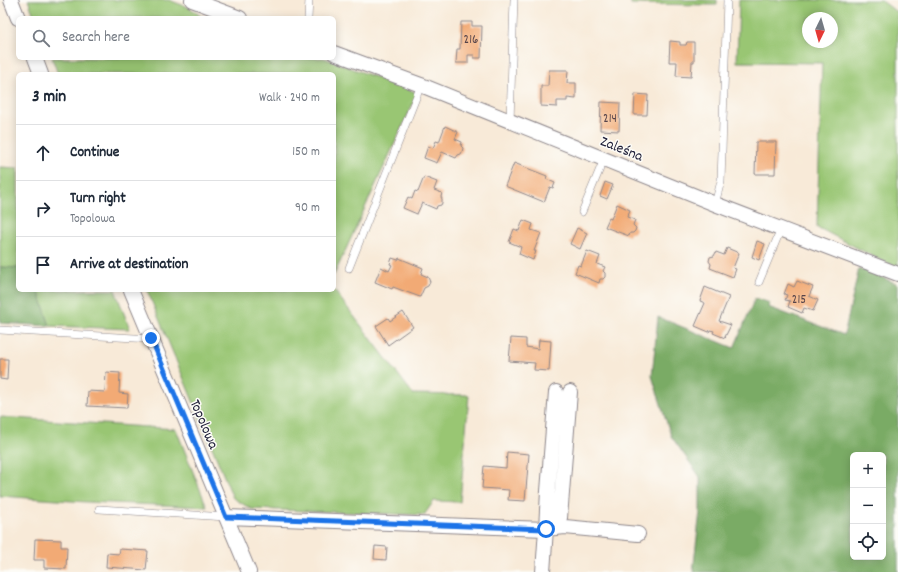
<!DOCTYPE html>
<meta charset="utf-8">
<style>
body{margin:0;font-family:Dekko,sans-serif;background:#f6f6f7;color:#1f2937}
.controls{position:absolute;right:12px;bottom:12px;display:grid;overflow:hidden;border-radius:6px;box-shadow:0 2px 10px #0003}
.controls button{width:36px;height:36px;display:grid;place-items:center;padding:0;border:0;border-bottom:1px solid #e0e1e3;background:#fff;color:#1f2937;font:20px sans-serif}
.compass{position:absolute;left:802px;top:12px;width:36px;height:36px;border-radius:50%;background:#fff;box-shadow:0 2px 10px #0003;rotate:185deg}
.stop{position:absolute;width:12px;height:12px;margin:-9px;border:3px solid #1a73e8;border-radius:50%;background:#fff}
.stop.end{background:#1a73e8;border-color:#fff;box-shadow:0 1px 4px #0008}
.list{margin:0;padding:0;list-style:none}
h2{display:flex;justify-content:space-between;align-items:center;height:52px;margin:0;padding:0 16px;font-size:17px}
h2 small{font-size:13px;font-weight:400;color:#747a83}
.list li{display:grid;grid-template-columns:26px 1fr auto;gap:12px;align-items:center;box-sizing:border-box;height:56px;padding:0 16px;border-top:1px solid #e0e1e3}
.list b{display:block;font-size:15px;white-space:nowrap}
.list p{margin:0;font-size:13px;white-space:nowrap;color:#747a83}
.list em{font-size:13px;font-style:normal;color:#747a83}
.icon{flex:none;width:22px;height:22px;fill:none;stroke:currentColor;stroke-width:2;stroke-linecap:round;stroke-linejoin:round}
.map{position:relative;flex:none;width:898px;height:572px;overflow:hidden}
.search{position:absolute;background:#fff;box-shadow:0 2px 10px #0003;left:16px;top:16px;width:320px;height:44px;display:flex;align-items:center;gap:10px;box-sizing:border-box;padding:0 14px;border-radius:6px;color:#747a83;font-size:15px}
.panel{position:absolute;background:#fff;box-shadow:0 2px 10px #0003;left:16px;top:72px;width:320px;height:220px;border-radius:6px}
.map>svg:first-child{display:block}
.green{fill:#99c673;stroke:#5e7457;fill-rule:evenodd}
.forest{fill:#7aab65;stroke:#4e6650;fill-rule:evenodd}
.building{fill:#f2aa75}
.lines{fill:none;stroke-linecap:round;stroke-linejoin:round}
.service-casing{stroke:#8d868a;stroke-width:8}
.minor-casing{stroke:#8d868a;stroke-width:16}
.service{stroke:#fff;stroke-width:7}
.minor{stroke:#fff;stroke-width:14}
.route{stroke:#1a73e8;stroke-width:5}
.labels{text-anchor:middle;stroke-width:3;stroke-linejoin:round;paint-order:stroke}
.number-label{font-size:13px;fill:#56444a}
.street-label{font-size:15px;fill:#22223b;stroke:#fdfcf7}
</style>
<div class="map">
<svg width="898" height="572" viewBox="0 0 898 572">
<rect width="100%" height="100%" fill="#fdfcf7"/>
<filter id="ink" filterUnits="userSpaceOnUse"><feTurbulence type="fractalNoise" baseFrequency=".025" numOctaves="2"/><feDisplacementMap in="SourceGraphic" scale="8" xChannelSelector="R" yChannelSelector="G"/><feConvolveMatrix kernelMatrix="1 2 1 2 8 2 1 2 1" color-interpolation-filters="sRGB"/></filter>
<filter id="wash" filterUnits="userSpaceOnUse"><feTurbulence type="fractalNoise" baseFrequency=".012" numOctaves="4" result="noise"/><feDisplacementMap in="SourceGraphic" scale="16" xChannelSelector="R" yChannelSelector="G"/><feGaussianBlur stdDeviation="0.9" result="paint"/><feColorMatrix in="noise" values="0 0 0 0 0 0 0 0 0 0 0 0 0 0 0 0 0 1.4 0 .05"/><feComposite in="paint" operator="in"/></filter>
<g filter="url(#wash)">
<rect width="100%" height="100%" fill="#f8ead8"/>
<path class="green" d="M28,0h141l21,8 12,9 3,1h-170z
M631,0h86v5l-86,-1z
M739,0h143v1l16,12v254l-18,-7 -63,-33 5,-164 -85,-1zM808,18h24v24h-24z
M52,58h272l94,35 -84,182v-201h-276z
M0,167l18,1v100l-18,-1z
M38,290h77l15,39 -80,-3z
M147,290h187l79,104 56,1 -9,107 -26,-1 -10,14 -173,-6 -18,-11z
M0,417l176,12 31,78 -121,-5 -86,-6z"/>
<path class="forest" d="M0,267l18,1v22h20l12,36 -50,-3z
M859,268l39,16v288h-205l7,-61v-34l-29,-41 -19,-60 6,-59 76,31 21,-50 15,5 -2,4 76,28zM853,455h30v102h-30z"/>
<g id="blocks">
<path class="building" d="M461,22h11v4h10l-1,32h-7v-3h-6v8h-12l1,-14h3z
M670,41l10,1v3h6l1,-3h7v20h-2l-1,15 -15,-1 1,-14h-8z
M549,70h19l-1,13h9v16l-9,-1v3h-10v6l-16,-1v-20h7z
M635,94l13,1 -1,20h-13z
M601,102l19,1 -1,28 -19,-1z
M445,126l13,6 -3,7 7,3 -1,4 2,2 -1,4 -1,2 -3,1 -2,3 -14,-6 -5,11 -13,-5 4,-12 5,2 3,-7 3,1z
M756,142h20l-1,32h-20z
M514,163l33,13 -1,3 9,4 -2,5 -3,-1 -6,15 -39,-16z
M424,177l13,5 -3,8 8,3 -1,4 1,2v4l-1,2 -4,1 -1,3 -14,-6 -5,11 -14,-6 5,-11 4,2 3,-8 3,1z
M605,182l8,3 -6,14 -7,-3z
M617,204l13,6 -3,7 8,3 -2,5 3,3 -1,3 -2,2h-3l-1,3 -24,-9 4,-9 2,1z
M523,220l10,4 -2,6 10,3 -7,18h2l-3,9 -14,-6 2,-7 -12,-5 5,-13 5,2z
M577,228l10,5 -7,16 -10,-5z
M757,241l8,3 -6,16 -7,-3z
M727,248l12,5 -6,15 3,1 -3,8 -23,-9 1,-4 -2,-3 1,-4 4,-1 2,-4 8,3z
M587,251l13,5 -3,8 8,3 -2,4 2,2v4l-2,2h-3l-1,4 -24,-10 3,-8 3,1z
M392,258l6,2 1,-2 24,10 -2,6 7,3 2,5 -2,4 -4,2 -4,9 -27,-10 -1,2 -17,-7 6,-15 8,4 3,-6 -2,-1z
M797,281l16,6 -4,9 9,4 -5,11 -9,-3 -2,5 -14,-6 2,-6 -5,-1 2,-5 -3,-1 4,-10 6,3z
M705,287l24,10 -10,24 12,4 -6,12h1l-1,1 -12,-5 1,-2 -4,-1 -1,2 -14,-6 10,-23 -5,-2z
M403,312l10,15 -25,18 -12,-19 12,-8 2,3z
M511,338l15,1v8l12,2 1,-9 12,1 -2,30 -15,-1 1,-7 -26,-2z
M0,359h8l-1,21 -7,-1z
M106,372l14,1 -1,20 9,1 -1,14 -40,-2 1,-15 17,1z
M507,452l22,2 -4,47 -17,-1 1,-10 -27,-2 2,-22 22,2z
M35,539l26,1v7h6l-1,22 -22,-1v-8h-10z
M375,546l12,1 -1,13 -12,-1z
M120,549l28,2 -2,19 -40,-3 1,-14 12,1z"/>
</g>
</g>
<g filter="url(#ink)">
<use href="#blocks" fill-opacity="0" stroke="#8d868a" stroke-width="1"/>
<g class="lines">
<defs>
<path id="service" d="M308,18l1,-18
M510,121l4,-121
M715,204l6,-23 6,-181
M582,212l22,-53
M349,268l72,-183
M759,282l22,-53
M0,330l151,9
M99,509l127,8"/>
<path id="minor" d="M11,0l7,18
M192,0l48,18
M334,53l87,32 294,119 183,70
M35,58l6,16
M131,290l118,282
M226,517l320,12 19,-2 73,7
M547,529l13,-11 10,-126
M543,572l3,-43 2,-38 8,-99"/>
</defs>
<use href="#service" class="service-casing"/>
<use href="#minor" class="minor-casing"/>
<use href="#service" class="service"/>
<use href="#minor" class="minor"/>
</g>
</g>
<g class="lines" filter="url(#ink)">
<path class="route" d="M151,338l75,179 320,12"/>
</g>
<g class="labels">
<g class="number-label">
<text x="471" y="43">216</text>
<text x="610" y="122">214</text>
<text x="799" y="303">215</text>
</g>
<g class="street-label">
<text transform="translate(622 148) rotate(22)" y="5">Zaleśna</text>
<text transform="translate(205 424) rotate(67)" y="5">Topolowa</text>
</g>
</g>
</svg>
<div class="controls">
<button>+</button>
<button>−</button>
<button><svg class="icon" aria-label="locate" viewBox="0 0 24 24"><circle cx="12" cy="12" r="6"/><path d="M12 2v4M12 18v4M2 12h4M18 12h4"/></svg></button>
</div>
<svg class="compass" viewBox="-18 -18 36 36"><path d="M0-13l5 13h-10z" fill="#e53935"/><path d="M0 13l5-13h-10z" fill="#747a83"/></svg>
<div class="stop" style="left:546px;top:529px"></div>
<div class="stop end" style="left:151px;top:338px"></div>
<div class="search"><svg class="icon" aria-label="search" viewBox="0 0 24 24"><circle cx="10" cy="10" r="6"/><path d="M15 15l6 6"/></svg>Search here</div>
<section class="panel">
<h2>3 min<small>Walk · 240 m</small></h2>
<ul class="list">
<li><svg class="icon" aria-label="ahead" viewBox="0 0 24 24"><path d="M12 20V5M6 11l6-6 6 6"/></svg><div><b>Continue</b></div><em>150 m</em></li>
<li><svg class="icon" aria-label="right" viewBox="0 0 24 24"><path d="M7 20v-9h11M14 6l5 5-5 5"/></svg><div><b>Turn right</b><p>Topolowa</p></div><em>90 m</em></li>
<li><svg class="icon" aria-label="arrive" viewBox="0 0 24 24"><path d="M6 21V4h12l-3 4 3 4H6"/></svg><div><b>Arrive at destination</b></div></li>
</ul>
</section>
</div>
